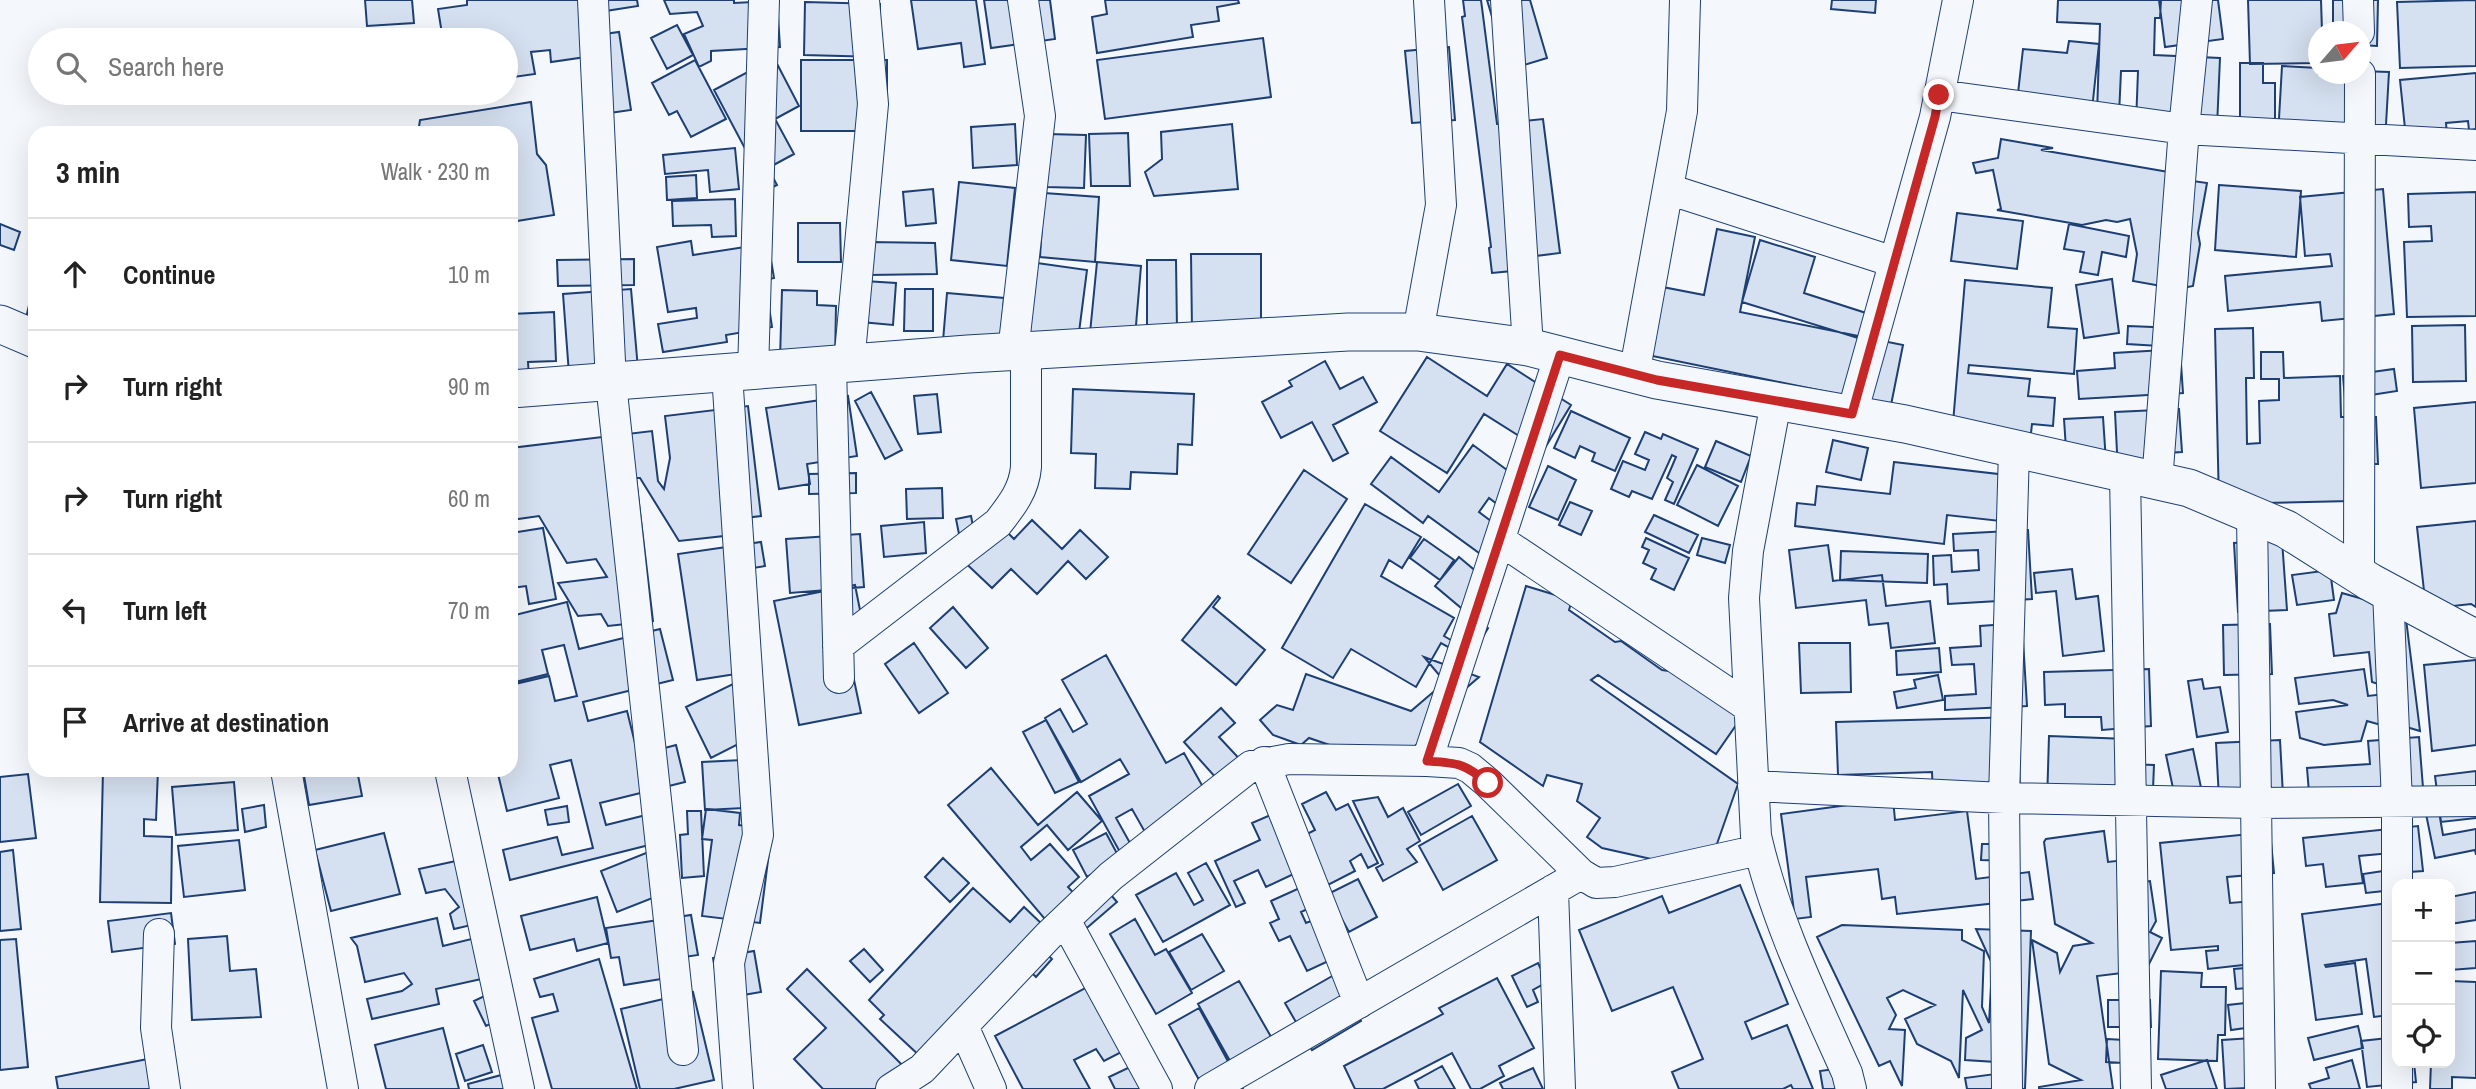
<!DOCTYPE html>
<meta charset="utf-8">
<style>
body{margin:0;font-family:"Archivo Narrow",sans-serif;background:#f6f6f6;color:#222}
.controls{position:absolute;right:21px;bottom:21px;display:grid;overflow:hidden;border-radius:14px;box-shadow:0 7px 28px #0002}
.controls button{width:63px;height:63px;display:grid;place-items:center;padding:0;border:0;border-bottom:2px solid #e0e0e0;background:#fff;color:#222;font:35px sans-serif}
.compass{position:absolute;left:2308px;top:21px;width:63px;height:63px;border-radius:50%;background:#fff;box-shadow:0 7px 28px #0002;rotate:62deg}
.stop{position:absolute;width:21px;height:21px;margin:-16px;border:5px solid #c62828;border-radius:50%;background:#fff}
.stop.end{background:#c62828;border-color:#fff;box-shadow:0 2px 7px #0008}
.list{margin:0;padding:0;list-style:none}
h2{display:flex;justify-content:space-between;align-items:center;height:91px;margin:0;padding:0 28px;font-size:30px}
h2 small{font-size:23px;font-weight:400;color:#767676}
.list li{display:grid;grid-template-columns:46px 1fr auto;gap:21px;align-items:center;box-sizing:border-box;height:112px;padding:0 28px;border-top:2px solid #e0e0e0}
.list b{display:block;font-size:26px;white-space:nowrap}
.list em{font-size:23px;font-style:normal;color:#767676}
.icon{flex:none;width:38px;height:38px;fill:none;stroke:currentColor;stroke-width:2;stroke-linecap:round;stroke-linejoin:round}
.map{position:relative;flex:none;width:2476px;height:1089px;overflow:hidden}
.search{position:absolute;background:#fff;box-shadow:0 7px 28px #0002;left:28px;top:28px;width:490px;height:77px;display:flex;align-items:center;gap:18px;box-sizing:border-box;padding:0 24px;border-radius:38px;color:#767676;font-size:26px}
.panel{position:absolute;background:#fff;box-shadow:0 7px 28px #0002;left:28px;top:126px;width:490px;height:651px;border-radius:21px}
.map>svg:first-child{display:block}
.building{fill:#d5e0f0;stroke:#1d3f73;stroke-width:2}
.lines{fill:none;stroke-linecap:round;stroke-linejoin:round}
.minor-casing{stroke:#1d3f73;stroke-width:32}
.tertiary-casing{stroke:#1d3f73;stroke-width:39}
.minor{stroke:#f4f7fb;stroke-width:30}
.tertiary{stroke:#f4f7fb;stroke-width:37}
.route{stroke:#c62828;stroke-width:9}
</style>
<div class="map">
<svg width="2476" height="1089" viewBox="0 0 2476 1089">
<rect width="100%" height="100%" fill="#f4f7fb"/>
<path class="building" d="M365,0h47l2,23 -47,3z
M467,0h170l1,6 -32,5 -16,25 29,-4 12,78 -36,5 -9,-58 -35,5 -1,-12 -19,2 4,22 -29,4v-38h-63l-5,-31 29,-4z
M664,0h70v3l43,-2 3,46 -69,4v10l-12,6 -15,-33 19,-8 -6,-14 -27,2z
M911,0h65l9,64 -21,3 -3,-24 -43,6z
M984,0h66l5,39 -64,9z
M1105,0h133l1,3 -22,4 2,14 -28,4 2,12 -96,16 -5,-36 15,-3z
M1463,0h18l16,124 46,-5 17,134 -49,6 1,12 -20,2 -3,-25 2,-1 -29,-230 3,-1z
M1487,0h43l17,58 -39,12z
M1832,0h44l-1,13 -44,-4z
M2058,0h103l-1,18h-5l-1,37 66,3 -3,69 -81,-3 2,-53h-17l-2,44 -22,-1 3,-90 -43,-2z
M2159,0h59l5,39 -58,8z
M2248,0h73l1,32h-4v31l-68,1z
M2333,0h45l-1,46 -17,-1v-13h-27z
M2476,0v66l-76,2 -3,-66z
M805,2l75,2 -1,53 -75,-2z
M677,25l16,30 -26,14 -16,-31z
M406,33v7h-54l-1,-6z
M1263,38l8,59 -166,22 -8,-59z
M2069,41l30,3 -8,75 -75,-8 7,-62 44,4z
M1449,47l6,73 -43,3 -7,-72z
M774,58l25,48 -24,13 19,35 -26,14 9,17 -10,5 -53,-100z
M695,60l31,59 -35,18 -14,-26 -8,4 -17,-32z
M801,60h86v44l-29,27h-57z
M2240,63h23v20h12v46h-35z
M2282,66l36,2v6h42v-3l29,1 -4,70 -107,-6z
M2476,73v56l-7,1 -1,-9 -22,2 2,24 -41,1 -7,-68z
M531,102l6,52 9,11 8,50 -43,7v-89h-93l2,-13z
M1015,124l2,41 -44,3 -2,-41z
M1232,124l6,65 -84,7 -9,-24 17,-13 -1,-27z
M1128,133l2,53h-39l-2,-52z
M1047,134l39,1 -2,53 -38,-1z
M2001,139l52,9 -12,2 145,25 -14,3 35,5 -9,50 2,11 -7,42 -15,3 -45,-8 4,-27 -7,-35 -13,3 -11,-2 -24,5 -85,-15 4,-1 -8,-39 -17,3 -3,-10 25,-5z
M735,148l4,41 -29,3 -2,-22 -43,4 -2,-19z
M696,175l1,23 -30,2 -1,-23z
M959,182l56,6 -8,78 -56,-6z
M2219,185l82,6 -5,66 -81,-7z
M933,189l3,34 -30,3 -3,-34z
M2383,189l11,125 -72,7 -2,-19 -92,9 -3,-35 107,-10 -2,-12 -25,2 -5,-59z
M2476,192v124l-69,1 -3,-75 28,-1 -1,-15 -22,1 -1,-33z
M1044,193l55,4 -4,65 -55,-5z
M735,199l1,37 -24,1 -1,-12 -38,1 -1,-25z
M1957,213l66,8 -6,48 -66,-8z
M798,223h42l1,39h-43z
M0,224l20,8 -6,18 -14,-5z
M2069,224l60,12 -3,21 -24,-5 -4,23 -18,-3 4,-20 -20,-3z
M1717,229l38,8 -15,75 163,33 -12,60 -258,-53 14,-68 57,11z
M1760,240l55,17 -11,36 62,20 -8,25 -116,-36z
M691,241l2,14 52,-8 24,1 5,30 -9,2 7,47 -46,8 1,7 -64,10 -5,-28 39,-6 -1,-10 -28,4 -11,-65z
M869,242l66,1 2,31 -68,1z
M1191,254h70v76h-69z
M634,259v26l-76,1 -1,-26z
M1147,260h29l1,69 -30,1z
M1097,262l44,4 -6,71 -45,-4z
M1037,263l50,7 -9,70 -50,-7z
M35,279v50l-11,-2z
M2112,279l7,54 -35,5 -8,-53z
M1965,280l87,8 -4,39 29,2 -3,45 -105,-9 -1,8 62,6 -2,17 27,2 -2,28 -21,-2 -2,18 -78,-7z
M864,281l32,2 -3,42 -32,-3z
M631,289l7,80 -69,5 -6,-80z
M905,289h28v42h-29z
M782,290l35,1v14l19,1 -1,55 -55,-2z
M947,293l57,5 -4,48 -57,-5z
M554,312l2,49 -28,1 1,16 -18,1v-65z
M2465,325l1,56 -53,1 -1,-56z
M2128,326l49,2 -1,19 -49,-3z
M2253,328l1,50h-8l1,66 13,-1 -1,-42 20,-1v-21h-18v-27h22l1,26 56,-2 1,41h35l2,47h-29l1,37 -131,3 -4,-175z
M2180,349l3,44 -104,6 -2,-28 38,-3 -1,-15z
M1427,357l60,39 20,-32 64,41 -28,46 -59,-37 -37,59 -67,-42z
M1325,361l15,28 23,-12 14,25 -44,23 15,28 -15,8 -21,-39 -31,16 -19,-36 30,-16 -3,-5z
M2394,369l3,22 -52,8 -2,-23z
M1073,389l121,5 -2,51 -14,-1 -1,30 -46,-2 -1,17 -35,-1 1,-34 -25,-1z
M871,392l31,58 -17,9 -30,-58z
M937,394l4,38 -23,2 -4,-38z
M848,396l9,60 -50,8 3,20 -31,5 -13,-81z
M2476,402v81l-55,5 -7,-80z
M748,406l13,110 -34,4 -3,16 -45,5 -39,-63h-4l17,143 -45,5 -7,-12 -23,2 -20,-33 49,-6 -11,-18 -29,4 -28,-47 -28,4v-72l141,-17 6,50 6,8 6,-31 -5,-42z
M2179,409l3,43 -33,2 2,16 -33,2 -3,-60z
M1571,411l59,27 -15,33 -23,-10 3,-8 -15,-7 -5,12 -21,-10z
M2103,417l3,45 -39,2 -3,-45z
M1645,432l16,7 2,-5 35,15 -24,55 -9,-4 8,-18 -6,-4 9,-21 -4,-2 -20,44 -20,-8 -3,6 -18,-8 12,-28 22,9 4,-10 -14,-6z
M1833,440l35,8 -7,32 -35,-8z
M1716,441l35,15 -10,26 -36,-15z
M1473,445l53,39 -20,27 -17,-13 -10,14 37,28 -19,26 -69,-50 -5,7 -52,-39 20,-27 48,35z
M1894,462l130,15 -6,46 -71,-8 -3,29 -149,-18 2,-23 18,2 2,-19 73,8z
M1697,465l41,21 -20,40 -41,-21z
M1548,466l28,14 -18,40 -29,-13z
M1304,470l43,29 -56,84 -43,-29z
M856,473v20l-47,1v-20z
M942,488l1,30 -36,1 -1,-30z
M1570,502l22,9 -11,24 -22,-10z
M1365,504l56,33 -19,31 -13,-8 -8,16 73,42 -10,18 22,13 15,-25 7,4 -18,31 -29,-16 -25,44 -65,-38 -18,29 -51,-30z
M1654,515l44,20 -9,18 -44,-21z
M971,516l3,15 -15,3 -3,-15z
M993,518l21,21 18,-19 30,29 18,-19 28,27 -22,22 -18,-18 -31,33 -26,-25 -19,19 -35,-33z
M2476,521v86l-5,-3 -45,5 -9,-82z
M924,522l2,31 -42,4 -3,-31z
M543,528l13,71 -27,5 -3,-18 -15,2v-55z
M2028,530l4,69 -84,5 -1,-20 -13,1 -1,-29 18,-1 1,17 27,-2 -1,-20 -24,1 -1,-17z
M860,534l4,53 -74,6 -4,-54z
M1646,538l43,20 -15,32 -23,-11 5,-10 -13,-6 6,-13 -7,-3z
M1702,538l28,7 -5,18 -28,-8z
M1424,539l30,21 -14,20 -30,-22z
M2282,540l5,70 -49,2 -4,-69z
M761,542l4,24 -31,5 15,101 -52,8 -19,-126z
M1828,545l5,36 49,-6 4,31 44,-5 5,42 -44,5 -3,-25 -19,2 -3,-25 -70,8 -7,-58z
M1841,551l87,3 -1,29 -87,-3z
M1459,557l38,32 -24,29 -38,-32z
M2072,569l4,30 22,-3 6,55 -41,5 -7,-65 -20,2 -2,-20z
M2330,570l4,30 -37,5 -5,-30z
M855,585l7,35 -15,27 14,66 -62,12 -25,-124z
M1526,586l46,14 -3,10 46,32 6,-1 41,29 14,2 65,46 -25,36 -118,-79 -7,5 147,104 -26,74 -34,7 -76,-17 -15,-11 13,-19 -23,-17 5,-17 -35,-9 -4,11 -63,-44z
M2342,593l63,18 15,120 -27,-8 -12,2 -14,-4 -6,20 -37,4 -24,-7 -4,-26 52,-7 -15,-5 -34,4 -4,-26 69,-9 4,27 35,-4 -31,-10 -3,-30 -35,4 -5,-42 7,-1z
M1218,596l2,2 -7,9 52,43 -29,35 -54,-45z
M567,602l12,47 81,-20 13,51 -90,22 5,19 39,-10 11,44 38,-10 9,37 -85,21 6,22 48,-12 7,29 -151,38 -7,-30 54,-13 5,18 31,-7 -22,-88 -21,5 9,33 -52,13 -10,-41h14v-85l38,-9 6,25 22,-5 -13,-51 -22,5 6,24 -37,9v-67z
M953,607l35,41 -22,20 -36,-40z
M2022,623l5,83 -82,4v-14l31,-2 -2,-30 -22,1 -2,-17 31,-2 -1,-20z
M2270,624l2,50 -48,1 -1,-50z
M914,643l34,50 -29,20 -34,-49z
M1799,643h51l1,49 -50,1z
M1939,648l2,24 -44,3 -1,-24z
M1106,655l60,108 18,-10 29,52 -63,36 -18,-32 -16,9 14,25 1,29 -42,-76 40,-22 -9,-15 -39,23 -36,-64 15,-9 13,23 14,-8 -25,-44z
M1424,657l55,20 -15,13 -36,44 -23,21 -5,14 -91,-31 -8,7 -28,-10 -13,-15 17,-15 16,5 13,-36 105,37 34,-29z
M2476,660v85l-44,6 -8,-86z
M2149,669l2,57 -49,4 -1,-13h-36v-13l-20,1 -1,-33z
M1938,675l5,25 -46,8 -3,-16 22,-4 -2,-8z
M2202,679l2,10 16,-2 8,45 -31,5 -9,-56z
M737,682l25,50 -51,26 -25,-51z
M1221,708l14,15 -16,14 28,30 -22,21 -41,-46z
M2018,717l2,76 -87,2 -1,-23 -94,3 -2,-53z
M1046,720l33,62 -24,11 -32,-61z
M2049,736l78,3 -1,25 28,1 -1,24 -106,14z
M2419,737l6,76 -115,-8 -3,-37 63,-4 -2,-23z
M2280,740l4,74 -64,3 -4,-74z
M2193,749l12,58 -27,5 -12,-57z
M763,759l2,48 -60,3 -3,-48z
M991,768l47,57 39,-33 25,29 -34,29 -21,-25 -26,22 10,13 19,-16 29,33 -11,10 10,11 21,-17 18,21 -50,43 -119,-140z
M103,770h55l-2,50 -12,-1v17l28,1 -1,66 -71,-1z
M303,770h54l5,26 -53,9z
M2476,771v47l-35,4 -6,-46z
M28,774l8,64 -36,4v-65z
M234,782l4,48 -62,5 -4,-48z
M1458,784l13,22 -50,29 -13,-23z
M1326,792l10,18 12,-6 30,59 -10,5 -7,-14 -11,7 5,10 -31,16 -25,-49 16,-8 -13,-26z
M1378,797l10,20 15,-9 17,33 -13,8 10,13 -34,19 -7,-13 7,-4 -30,-63z
M1893,799l2,21 72,-9 9,68 53,-7 4,27 -136,15 -2,-17 -13,2 -4,-30 -72,8 5,40 -16,2 -14,-105z
M264,805l2,22 -21,5 -3,-23z
M567,806l2,16 -21,3 -3,-15z
M706,809l34,4 -1,12 33,4 -12,94 -58,-7 10,-76 -10,-1z
M687,811h14l3,65 -22,2 -2,-43 8,-1z
M2439,812l4,23 33,-6v26l-1,-5 -40,8 -9,-44z
M1273,814l27,57 -34,16 -8,-17 -24,11 11,22 -9,4 -21,-46 45,-21 -8,-17z
M1472,816l25,44 -54,30 -24,-44z
M2418,826l5,45 -29,2 -3,-20 -32,3 4,27 -37,4 -3,-23 -17,2 -3,-28z
M2104,831l4,31 17,-2 3,24 22,-3 6,40 -6,11 12,6 -16,32 -49,6 16,113h-74v-2l42,-7 -32,-16 -17,-124 25,13 3,19 13,-26 19,-3 -37,-19 -11,-82 2,-3z
M2270,832l4,41 -47,4 3,26 24,-2 7,62 -53,6 -2,-18 12,-1v-4l-47,4 -11,-107z
M384,833l16,61 -69,17 -16,-61z
M1106,833l14,26 -33,18 -14,-27z
M239,840l6,50 -61,7 -6,-51z
M1982,844h28v17l-29,-1z
M661,847l17,41 -61,24 -16,-41z
M13,850l8,79 -21,2v-79z
M479,856l16,120 -59,13 3,15 -67,15 -5,-20 35,-8 10,-7 -8,-11 -39,9 -8,-36 -6,-8 86,-20 6,28 37,-9 -9,-12 -17,4 -4,-15 9,-7 -14,-18 -19,4 -7,-24z
M943,858l26,25 -19,19 -25,-25z
M1206,863l24,42 -67,37 -27,-47 40,-22 18,32 9,-5 -15,-27z
M2390,870l3,20 -27,3 -3,-19z
M1358,879l19,38 -28,15 -21,-38z
M1740,885l48,119 -43,18 7,17 35,-14 26,64h-20l-2,-4 -8,4h-104l-7,-17 31,-13 -30,-72 -61,24 -33,-81 83,-34 7,17z
M1304,886l10,20 -13,6 5,11 10,-4 19,39 -28,13 -17,-35 -11,5 -9,-18 9,-4 -8,-18z
M973,888l37,34 14,-15 20,19 -13,13 21,20 -16,18 -11,-11 -89,105 -56,-52 4,-4 -15,-15z
M2476,892v28l-26,4v-27z
M597,897l11,46 -31,8 -3,-12 -44,11 -9,-34z
M2397,902v112l-23,3 -8,-58 -41,6 1,2 29,-4 7,51 -46,6 -14,-106z
M171,913l4,31 -63,8 -4,-31z
M691,915l7,40 -21,3 3,18 -56,9 -5,-28 -8,1 -5,-30z
M1135,919l20,36 11,-6 26,44 -36,21 -46,-80z
M1842,925l120,5v10l22,11 -2,56 7,16 2,-37 21,-10 -18,-8 -18,-39 55,2 -6,158h-16l-13,-27 -31,-2 1,-22 16,-8 -19,-40 -4,88 -8,-17 -34,-17 -12,-25 30,-14 -32,-15 -16,8 9,17 -7,14 16,1 -3,56 -12,-25 -11,5 -62,-129z
M1202,934l22,37 -33,19 -22,-38z
M227,936l3,35 26,-2 5,48 -69,3 -4,-81z
M16,939l12,128 -28,3v-130z
M2476,941v27l-26,2v-27z
M864,949l19,21 -13,12 -20,-21z
M754,951l7,41 -41,7 -7,-41z
M599,959l38,130h-85l-20,-71 26,-7 -5,-17 -13,3 -6,-18z
M1538,963l9,19 -14,8 5,12 -11,5 -15,-31z
M2268,966l2,20 -34,3 -2,-20z
M807,969l110,111 -9,9h-85l-29,-30 32,-31 -39,-39z
M2161,971l41,2 -1,14h25l-1,48h-7l-1,26 -59,-2z
M1334,975l27,46 -49,29 -27,-47z
M1106,977l35,65 -37,19 -8,-12 -22,11 16,29h-67l-28,-53z
M1497,978l37,70 -35,18 5,10 -24,13h-9l-19,-36 -69,36h-28l-11,-23 99,-52 -4,-6z
M1239,981l46,80 -42,23 -45,-80z
M2450,981l26,1v96l-24,-1v12h-22l1,-26h19v-27l4,1v-4h-4z
M499,989l11,26 -24,11 -12,-25z
M693,992l21,88 -40,9h-34l-19,-80z
M2108,1000h42l1,27h-43z
M2263,1001l4,24 -36,5 -3,-25z
M1199,1008l44,81h-39l-35,-64z
M2358,1026l5,22 -49,12 -6,-22z
M443,1028l16,61h-73l-11,-44z
M2268,1037l3,50 -46,2 -3,-49z
M2397,1037v26h17l2,19 -49,5 -6,-46z
M2107,1039l35,2 -1,23 -35,-2z
M483,1045l9,27 -27,9 -9,-27z
M163,1056l7,33h-112l-2,-12z
M1153,1056l16,33h-54l-6,-12z
M2207,1060l10,29h-51l-5,-14z
M2352,1060l8,29h-49l-2,-5 20,-6 -3,-10z
M1442,1066l13,23h-36l-4,-8z
M1533,1068l10,21h-40l-3,-6z
M1842,1068l3,21h-22l-3,-18z
M516,1071l5,18h-52l-1,-5z
M1995,1074l2,15h-30l-2,-11z"/>
<g class="lines">
<defs>
<path id="minor" d="M593,0l18,383 72,667
M1506,0l22,347
M2358,0l1,32
M1939,95l245,34 292,16
M1668,189l226,73
M1418,332l23,-127 -12,-205
M1013,352l27,-236 -17,-116
M849,364l24,-260 -9,-104
M831,366l8,312
M753,372l11,-372
M727,374l31,461 -29,128 9,126
M1634,375l48,-264 3,-111
M1776,402l-28,149 -4,47 12,238c19,83 56,159 91,237l4,16
M1852,414l83,-297 23,-117
M2125,474l11,615
M2157,482l27,-353 13,-129
M2252,515l8,574
M1500,540l249,167
M2359,574l1,-500
M2388,591l9,211v287
M838,646l160,-123c14,-18 26,-33 28,-56v-115
M1427,761l133,-406
M1264,762l95,241
M286,770l57,319
M450,770l69,319
M1753,786l251,12 251,5 221,-2
M1553,890l7,199
M1065,920l92,169
M159,934l-3,94 9,61
M963,1026l28,63
M891,1089l31,-20 127,-134 62,-59 140,-110 38,-7 138,2 32,2 11,5 18,15 93,91 15,9 19,-1 144,-32
M1210,1089l371,-215
M2007,1089l-3,-291 10,-348"/>
<path id="tertiary" d="M0,324l35,15
M511,389l457,-35 380,-22h70l110,15 129,33 248,44 284,64 97,41 84,53 106,57"/>
</defs>
<use href="#minor" class="minor-casing"/>
<use href="#tertiary" class="tertiary-casing"/>
<use href="#minor" class="minor"/>
<use href="#tertiary" class="tertiary"/>
</g>
<g class="lines">
<path class="route" d="M1488,783c-24,-20 -30,-20 -61,-22l133,-406 97,25 195,34 83,-297 4,-22"/>
</g>
</svg>
<div class="controls">
<button>+</button>
<button>−</button>
<button><svg class="icon" aria-label="locate" viewBox="0 0 24 24"><circle cx="12" cy="12" r="6"/><path d="M12 2v4M12 18v4M2 12h4M18 12h4"/></svg></button>
</div>
<svg class="compass" viewBox="-18 -18 36 36"><path d="M0-13l5 13h-10z" fill="#e53935"/><path d="M0 13l5-13h-10z" fill="#767676"/></svg>
<div class="stop" style="left:1488px;top:783px"></div>
<div class="stop end" style="left:1939px;top:95px"></div>
<div class="search"><svg class="icon" aria-label="search" viewBox="0 0 24 24"><circle cx="10" cy="10" r="6"/><path d="M15 15l6 6"/></svg>Search here</div>
<section class="panel">
<h2>3 min<small>Walk · 230 m</small></h2>
<ul class="list">
<li><svg class="icon" aria-label="ahead" viewBox="0 0 24 24"><path d="M12 20V5M6 11l6-6 6 6"/></svg><div><b>Continue</b></div><em>10 m</em></li>
<li><svg class="icon" aria-label="right" viewBox="0 0 24 24"><path d="M7 20v-9h11M14 6l5 5-5 5"/></svg><div><b>Turn right</b></div><em>90 m</em></li>
<li><svg class="icon" aria-label="right" viewBox="0 0 24 24"><path d="M7 20v-9h11M14 6l5 5-5 5"/></svg><div><b>Turn right</b></div><em>60 m</em></li>
<li><svg class="icon" aria-label="left" viewBox="0 0 24 24"><path d="M17 20v-9H6M10 6l-5 5 5 5"/></svg><div><b>Turn left</b></div><em>70 m</em></li>
<li><svg class="icon" aria-label="arrive" viewBox="0 0 24 24"><path d="M6 21V4h12l-3 4 3 4H6"/></svg><div><b>Arrive at destination</b></div></li>
</ul>
</section>
</div>
